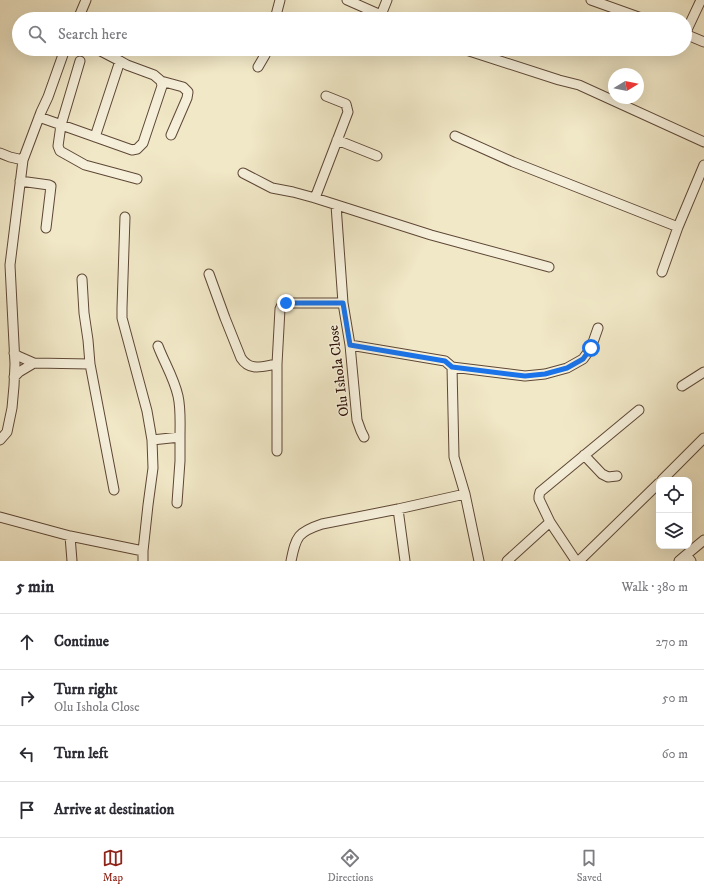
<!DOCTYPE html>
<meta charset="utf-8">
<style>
body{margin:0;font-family:"IM FELL DW Pica",serif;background:#f2f2f3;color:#2b2b33}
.controls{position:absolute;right:12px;bottom:12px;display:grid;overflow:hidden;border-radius:8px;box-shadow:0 4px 16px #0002}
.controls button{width:36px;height:36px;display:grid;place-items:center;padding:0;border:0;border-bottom:1px solid #e1e1e2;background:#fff;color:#2b2b33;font:20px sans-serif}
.compass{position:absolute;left:608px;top:68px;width:36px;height:36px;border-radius:50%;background:#fff;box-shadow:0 4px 16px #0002;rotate:80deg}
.stop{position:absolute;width:12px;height:12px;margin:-9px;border:3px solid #1a73e8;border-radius:50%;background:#fff}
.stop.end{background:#1a73e8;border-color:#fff;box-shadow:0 1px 4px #0008}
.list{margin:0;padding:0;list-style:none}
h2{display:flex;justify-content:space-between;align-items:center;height:52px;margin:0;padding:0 16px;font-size:17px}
h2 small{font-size:13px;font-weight:400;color:#7c7c81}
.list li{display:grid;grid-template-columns:26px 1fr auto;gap:12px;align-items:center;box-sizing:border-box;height:56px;padding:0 16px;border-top:1px solid #e1e1e2}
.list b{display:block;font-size:15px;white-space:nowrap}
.list p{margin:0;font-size:13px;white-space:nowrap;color:#7c7c81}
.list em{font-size:13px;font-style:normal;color:#7c7c81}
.icon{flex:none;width:22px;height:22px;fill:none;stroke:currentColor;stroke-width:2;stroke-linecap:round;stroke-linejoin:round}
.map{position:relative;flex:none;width:704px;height:561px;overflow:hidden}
.search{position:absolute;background:#fff;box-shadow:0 4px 16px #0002;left:12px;right:12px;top:12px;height:44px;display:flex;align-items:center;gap:10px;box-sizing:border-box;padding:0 14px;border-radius:22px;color:#7c7c81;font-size:15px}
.sheet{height:276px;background:#fff}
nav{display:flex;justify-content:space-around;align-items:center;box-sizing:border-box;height:56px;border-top:1px solid #e1e1e2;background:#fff;font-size:11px;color:#7c7c81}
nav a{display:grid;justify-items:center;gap:2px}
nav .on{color:#8f2418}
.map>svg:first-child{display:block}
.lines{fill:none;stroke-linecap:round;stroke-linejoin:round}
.minor-casing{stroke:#5e4736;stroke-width:11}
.minor{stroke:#f6f0db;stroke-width:9}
.route{stroke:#1a73e8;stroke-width:5}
.labels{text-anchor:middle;stroke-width:3;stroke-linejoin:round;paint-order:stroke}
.street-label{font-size:14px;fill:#2d1106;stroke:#f6f0db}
</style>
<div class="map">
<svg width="704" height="561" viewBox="0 0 704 561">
<rect width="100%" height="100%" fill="#f1e8c7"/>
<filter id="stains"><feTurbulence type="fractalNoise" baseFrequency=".005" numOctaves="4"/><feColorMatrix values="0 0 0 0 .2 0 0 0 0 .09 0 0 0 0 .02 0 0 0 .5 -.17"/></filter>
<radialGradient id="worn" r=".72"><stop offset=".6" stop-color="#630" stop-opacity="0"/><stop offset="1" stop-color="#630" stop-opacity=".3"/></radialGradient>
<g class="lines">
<defs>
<path id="minor" d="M347,0l34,15
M387,0l-6,15 9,4
M591,0l53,19
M78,19l8,-19
M275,19l5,-19
M685,34l16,-34
M685,34l19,8
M97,49l23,12
M463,49l96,31 20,5 125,57
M80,61l-19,64 -3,21 2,5 25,14 52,14
M258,67l7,-12 2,-6
M161,81l22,6 5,5 -1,6 -16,37
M39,117l93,33 5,-1 6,-6 19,-57 -1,-5 -7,-6 -27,-10 -7,-4 -25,76
M455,136l58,26 165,65
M337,140l40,16
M0,153l10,4 13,3
M243,173l29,15 21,4 22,6 116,37 118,32
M20,181l29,4 2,1 -5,42
M315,198l33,-86 -2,-8 -20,-8
M336,205l7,98 7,42 7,75 4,11 3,6
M125,217l-3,91v10l25,93 5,29 1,28 -5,37 -5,46v10
M662,272l16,-45 26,-62
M209,274l16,44 16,40c9,14 22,8 36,6
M82,279l2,34 4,27 2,24 24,126
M350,345l95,16 7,6 73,9 20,-2 22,-6 16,-9 8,-11 7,-20
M14,353l4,3 16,7 56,1
M452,367l2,90 11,37 14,67
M14,377l5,-5 15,-9
M682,386l22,-14
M0,440l7,-8 5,-24 2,-22 1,-22 -5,-99 12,-97 1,-8 18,-48 7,-15 17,-48
M152,440l28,-3c0,-14 1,-28 -2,-41 -4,-18 -14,-34 -20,-50
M277,451v-87l3,-55 2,-4 4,-2h57
M584,455l18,19 6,3 9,-1
M662,480l42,-42
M177,503l3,-42v-24
M398,509l7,52
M0,517l70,19 73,15
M70,536l2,25
M686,555l18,-15
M291,561c5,-25 7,-29 31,-37l76,-15 67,-15
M507,561l43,-39
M576,561l-26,-39 -11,-23v-3l1,-4 99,-82
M579,561l80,-78
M679,561l7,-6 5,6"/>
</defs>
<use href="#minor" class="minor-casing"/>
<use href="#minor" class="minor"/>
</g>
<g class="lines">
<path class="route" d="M286,303h57l7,42 95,16 7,6 73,9 20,-2 22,-6 16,-9 8,-11"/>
</g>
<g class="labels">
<g class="street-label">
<text transform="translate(338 371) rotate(-97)" y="5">Olu Ishola Close</text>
</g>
</g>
<rect width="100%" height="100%" filter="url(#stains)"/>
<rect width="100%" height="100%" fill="url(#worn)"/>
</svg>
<div class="controls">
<button><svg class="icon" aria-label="locate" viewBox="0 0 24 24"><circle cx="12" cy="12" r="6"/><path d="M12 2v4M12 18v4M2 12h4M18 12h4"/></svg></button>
<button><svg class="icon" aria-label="layers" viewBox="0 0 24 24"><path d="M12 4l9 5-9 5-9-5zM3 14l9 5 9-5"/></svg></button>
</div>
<svg class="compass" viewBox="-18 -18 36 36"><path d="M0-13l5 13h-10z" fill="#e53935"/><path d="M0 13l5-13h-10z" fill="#7c7c81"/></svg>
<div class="stop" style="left:591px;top:348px"></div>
<div class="stop end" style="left:286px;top:303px"></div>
<div class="search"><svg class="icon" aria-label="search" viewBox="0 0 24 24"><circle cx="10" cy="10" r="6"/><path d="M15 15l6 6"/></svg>Search here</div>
</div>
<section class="sheet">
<h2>5 min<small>Walk · 380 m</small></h2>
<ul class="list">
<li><svg class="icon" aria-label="ahead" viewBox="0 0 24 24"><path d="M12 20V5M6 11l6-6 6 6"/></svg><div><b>Continue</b></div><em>270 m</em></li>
<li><svg class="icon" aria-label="right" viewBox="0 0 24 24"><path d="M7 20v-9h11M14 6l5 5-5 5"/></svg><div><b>Turn right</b><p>Olu Ishola Close</p></div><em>50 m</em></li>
<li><svg class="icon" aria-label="left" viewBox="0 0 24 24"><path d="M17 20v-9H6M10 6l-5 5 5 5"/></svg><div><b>Turn left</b></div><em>60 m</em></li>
<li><svg class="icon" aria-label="arrive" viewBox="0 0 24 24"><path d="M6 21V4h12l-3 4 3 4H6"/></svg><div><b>Arrive at destination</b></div></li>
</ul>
</section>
<nav>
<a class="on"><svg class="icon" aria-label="map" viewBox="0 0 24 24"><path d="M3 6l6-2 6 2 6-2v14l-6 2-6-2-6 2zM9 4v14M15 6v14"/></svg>Map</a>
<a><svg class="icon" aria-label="directions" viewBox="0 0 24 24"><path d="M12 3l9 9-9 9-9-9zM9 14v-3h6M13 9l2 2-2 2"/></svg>Directions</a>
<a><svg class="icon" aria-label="saved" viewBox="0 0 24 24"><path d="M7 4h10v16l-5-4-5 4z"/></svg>Saved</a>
</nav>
